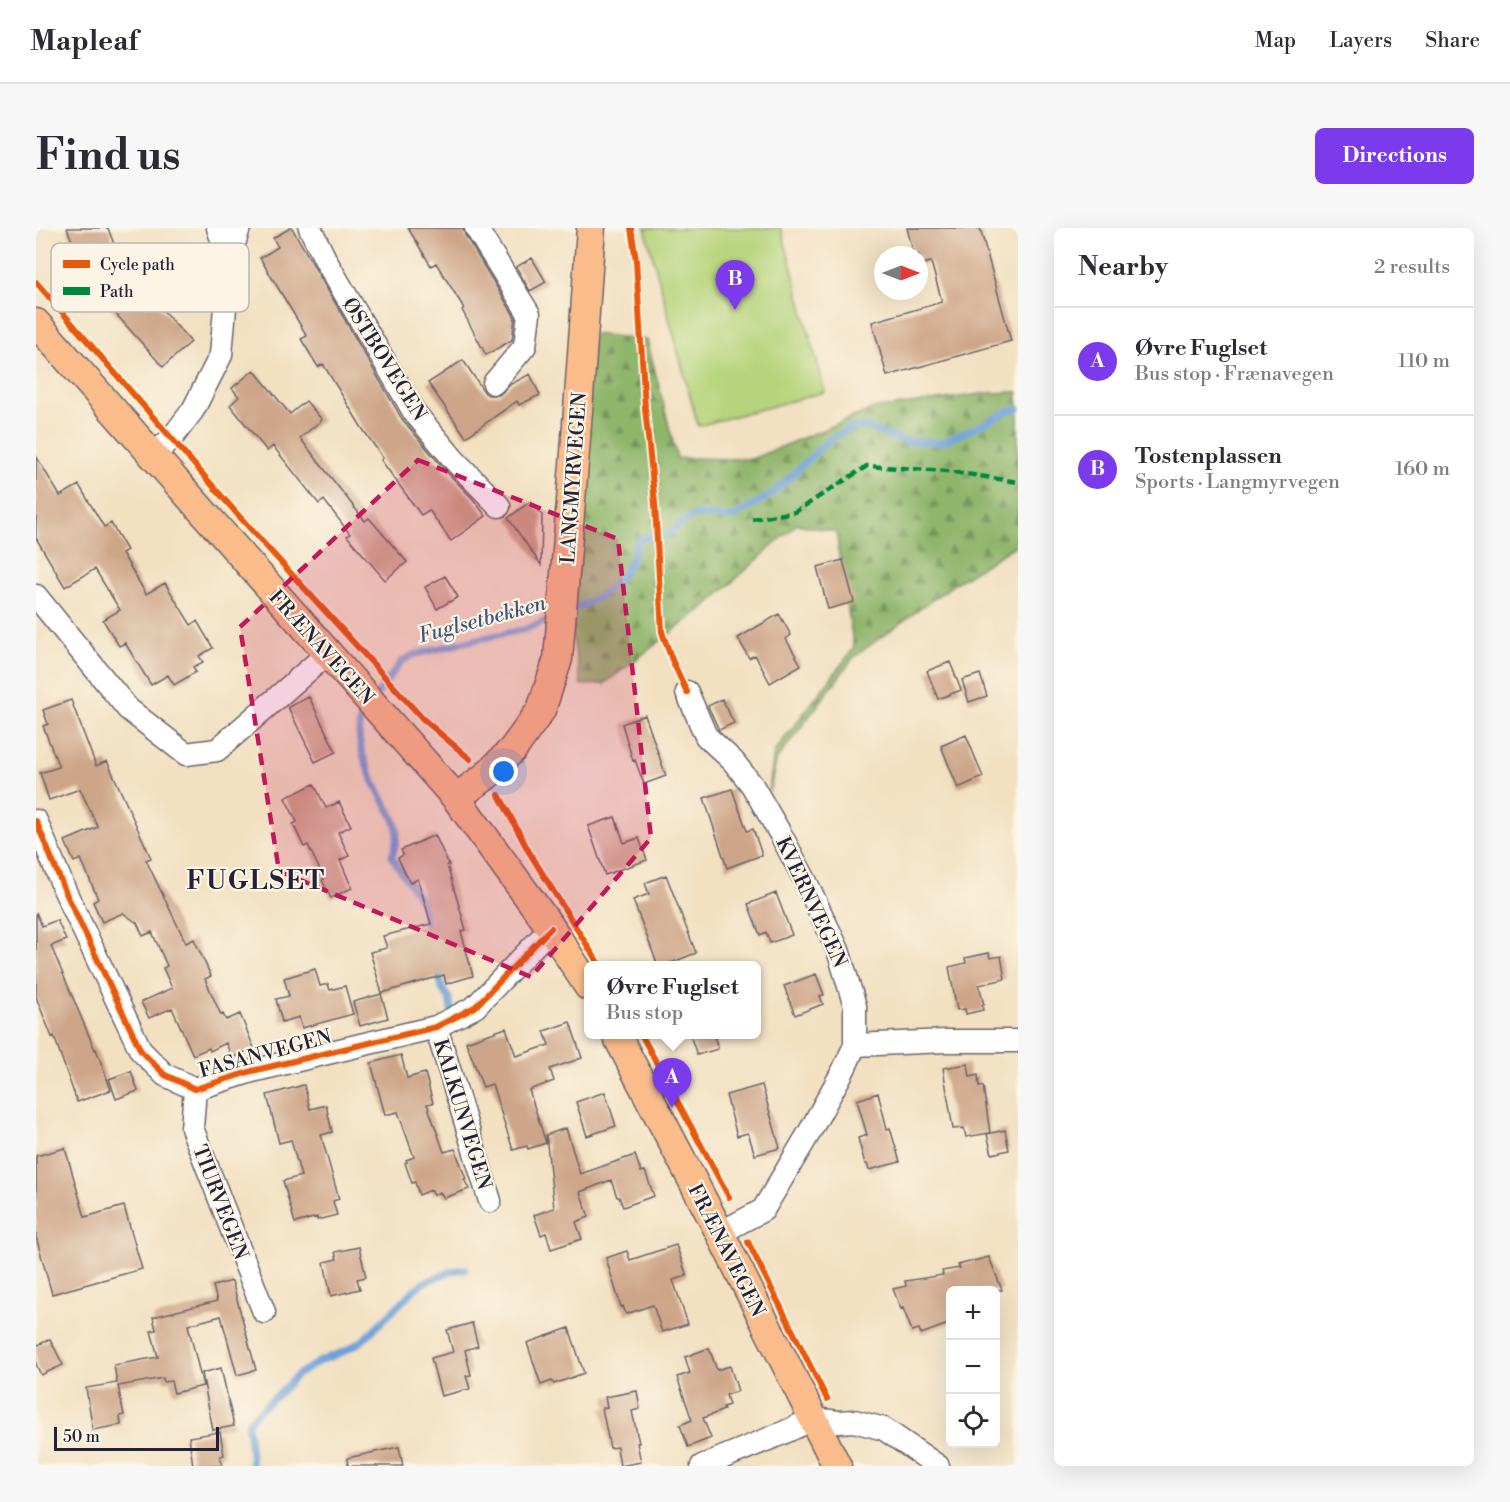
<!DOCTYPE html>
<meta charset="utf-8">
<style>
body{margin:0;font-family:"Libre Bodoni",serif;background:#f7f7f7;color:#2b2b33}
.controls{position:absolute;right:18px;bottom:18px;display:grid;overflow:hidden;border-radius:9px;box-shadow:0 6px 24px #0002}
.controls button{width:54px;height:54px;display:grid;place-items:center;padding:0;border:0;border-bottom:2px solid #e1e1e2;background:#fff;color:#2b2b33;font:30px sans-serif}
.compass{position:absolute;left:838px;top:18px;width:54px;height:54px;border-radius:50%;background:#fff;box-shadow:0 6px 24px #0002;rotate:90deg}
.scale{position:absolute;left:18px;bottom:15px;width:165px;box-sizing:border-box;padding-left:6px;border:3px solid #22223b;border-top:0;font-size:16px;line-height:21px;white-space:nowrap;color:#22223b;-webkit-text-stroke:4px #fcf5e5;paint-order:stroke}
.you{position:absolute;left:468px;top:544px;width:21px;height:21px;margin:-15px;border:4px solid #fff;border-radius:50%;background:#1a73e8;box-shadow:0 0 0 9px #1a73e833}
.badge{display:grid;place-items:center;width:39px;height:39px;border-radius:50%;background:#7c3aed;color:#fff;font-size:20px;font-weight:700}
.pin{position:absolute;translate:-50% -50px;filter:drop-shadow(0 2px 3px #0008)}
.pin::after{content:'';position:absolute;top:32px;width:21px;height:18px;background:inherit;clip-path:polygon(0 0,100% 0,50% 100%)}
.popup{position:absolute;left:548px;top:733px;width:177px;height:78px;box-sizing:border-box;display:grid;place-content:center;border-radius:9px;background:#fff;filter:drop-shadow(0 2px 4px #0005);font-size:20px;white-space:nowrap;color:#7c7c81}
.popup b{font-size:22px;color:#2b2b33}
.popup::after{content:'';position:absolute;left:50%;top:100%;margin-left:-12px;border:12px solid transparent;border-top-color:#fff}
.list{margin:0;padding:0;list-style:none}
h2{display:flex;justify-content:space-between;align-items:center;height:78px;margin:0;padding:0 24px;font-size:26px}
h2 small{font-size:20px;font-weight:400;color:#7c7c81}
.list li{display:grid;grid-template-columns:39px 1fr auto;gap:18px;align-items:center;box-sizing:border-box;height:108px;padding:0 24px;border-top:2px solid #e1e1e2}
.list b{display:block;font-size:22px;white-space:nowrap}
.list p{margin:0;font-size:20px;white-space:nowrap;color:#7c7c81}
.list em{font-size:20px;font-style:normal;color:#7c7c81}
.icon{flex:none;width:33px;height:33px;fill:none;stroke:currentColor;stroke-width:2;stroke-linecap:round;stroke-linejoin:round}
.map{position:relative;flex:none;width:982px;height:1238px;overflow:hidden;border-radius:9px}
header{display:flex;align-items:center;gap:36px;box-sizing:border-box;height:84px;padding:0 30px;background:#fff;border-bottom:2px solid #e1e1e2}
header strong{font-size:28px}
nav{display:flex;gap:33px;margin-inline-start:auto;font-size:21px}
.intro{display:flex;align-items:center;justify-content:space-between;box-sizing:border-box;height:144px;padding:0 36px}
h1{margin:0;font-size:42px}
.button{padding:15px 27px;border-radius:9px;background:#7c3aed;color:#fff;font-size:21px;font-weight:700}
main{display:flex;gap:36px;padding:0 36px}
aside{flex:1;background:#fff;border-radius:9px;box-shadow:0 6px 24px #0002}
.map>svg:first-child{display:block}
.forest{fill:url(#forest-firs);stroke:#596c54;stroke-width:1.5}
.pitch{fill:#b6d47c;stroke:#6c7b5c;stroke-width:1.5}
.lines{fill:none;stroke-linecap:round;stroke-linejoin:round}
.stream{stroke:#6c9fd7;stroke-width:7}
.building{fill:#cda588}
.minor-casing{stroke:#6b646a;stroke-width:25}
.major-casing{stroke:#6b646a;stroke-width:31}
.minor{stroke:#fff;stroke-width:22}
.major{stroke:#fabc8b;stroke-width:28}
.quiet{stroke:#00873e;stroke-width:4.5;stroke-dasharray:9 4.5;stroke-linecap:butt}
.cycleway-casing{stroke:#fcf5e5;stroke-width:10}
.cycleway{stroke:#e8590c;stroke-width:6}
.marked{fill:#c2185b;fill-opacity:0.2;stroke:#c2185b;stroke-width:4.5;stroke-dasharray:12 8;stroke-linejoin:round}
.labels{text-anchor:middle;stroke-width:4.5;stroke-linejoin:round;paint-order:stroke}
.street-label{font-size:20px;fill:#22223b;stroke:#fcf5e5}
.water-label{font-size:21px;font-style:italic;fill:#405479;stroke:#fcf5e5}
.district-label{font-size:26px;font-weight:bold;letter-spacing:1.5px;fill:#22223b;stroke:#fcf5e5}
.key{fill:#fcf5e5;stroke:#bbb6b2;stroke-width:1.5}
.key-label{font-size:16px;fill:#22223b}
</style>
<header>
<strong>Mapleaf</strong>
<nav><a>Map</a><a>Layers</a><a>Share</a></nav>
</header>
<div class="intro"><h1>Find us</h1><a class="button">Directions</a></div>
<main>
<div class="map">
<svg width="982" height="1238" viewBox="0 0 982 1238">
<defs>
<pattern id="forest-firs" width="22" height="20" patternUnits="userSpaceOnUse" patternTransform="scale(1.5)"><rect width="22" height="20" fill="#90b66c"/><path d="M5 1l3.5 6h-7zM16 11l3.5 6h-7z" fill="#75945a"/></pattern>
</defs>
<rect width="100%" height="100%" fill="#fcf5e5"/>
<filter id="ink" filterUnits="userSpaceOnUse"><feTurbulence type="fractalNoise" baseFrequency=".0167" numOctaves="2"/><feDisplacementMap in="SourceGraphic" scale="12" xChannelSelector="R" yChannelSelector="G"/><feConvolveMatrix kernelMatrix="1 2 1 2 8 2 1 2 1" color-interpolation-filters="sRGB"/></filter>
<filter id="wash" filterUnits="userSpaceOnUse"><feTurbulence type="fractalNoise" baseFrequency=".008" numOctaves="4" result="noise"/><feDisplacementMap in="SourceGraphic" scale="24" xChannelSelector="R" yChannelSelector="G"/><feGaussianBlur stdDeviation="1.35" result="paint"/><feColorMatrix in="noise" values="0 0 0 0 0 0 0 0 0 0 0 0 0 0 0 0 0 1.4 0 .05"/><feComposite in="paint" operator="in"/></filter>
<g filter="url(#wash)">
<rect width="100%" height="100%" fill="#f2e0c1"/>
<path class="forest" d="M558,106l53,6 30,118 75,1 121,-50 116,-16 29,-1v152l-61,38 -103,75 -77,102 -8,33 5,-40 80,-104 -16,-99 -1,-17 -40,-8 -90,81 -103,79 -23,1 -20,-115z"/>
<path class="pitch" d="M609,0h136l44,164 -127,34z"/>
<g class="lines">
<path class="stream" d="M532,384c23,-10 46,-22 59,-44 5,-8 7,-18 11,-27l7,-3 22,-4 22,-16 8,-3 31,2 7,-1 37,-22 56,-53 22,-13 16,-1 38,14 38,1 35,-15 31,-16 10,-2
M339,469l26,-35 12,-7 52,-13 61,-13 29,-12
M330,480c-18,23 3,66 15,88 6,11 17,25 16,38 0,8 -3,16 -5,23l29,44 7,31
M402,741l4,20 7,9 2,11
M216,1238l-4,-40 2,-6 5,-6 24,-20 18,-19 23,-14 25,-10 17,-10 53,-52 10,-7 28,-11 12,-2"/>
</g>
<g id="blocks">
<path class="building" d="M31,0h41l13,35 70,79 -28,25 -64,-72 2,-2 -15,-15z
M254,0h2l110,191 43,51 28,29 13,17 -35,25 -22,-31 -8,5 -40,-55 2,-2 -21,-30 -39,-64 -5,3 -17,-28 6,-3 -47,-78 18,-11 -5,-9z
M372,0h55l2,7 50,82 -3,23 -26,15 -24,-45 2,-2 -28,-45 -5,3z
M871,0h73l31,113 -124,35 -15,-54 70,-20 -11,-40 -12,3v-10h-5z
M496,30l14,24 -16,9 -14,-24z
M427,132l22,33 3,2h11l12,-11 19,-10 10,21 -21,10 -2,-4 -51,36 -38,-54z
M218,142l36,44 16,-13 16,19 -22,18 65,83 4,-3 38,44 -22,18 -38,-44 3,-2 -26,-34 -5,4 -46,-58 -6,5 -37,-46 9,-8 -7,-9z
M0,228l24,40 19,-11 25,42 7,-4 16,27 -5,3 24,41 19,-11 26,42 6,-4 16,27 -14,8 4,6 -10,5 3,5 -22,13 -6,-10 -17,10 -26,-42 -6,3 -16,-26 17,-10 -25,-41 -30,18 -29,-49z
M495,273l11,14 -1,50 -33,-47z
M807,332l11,42 -26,7 -11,-42z
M409,348l13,21 -21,12 -12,-22z
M743,386l12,21 -5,4 15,26 -31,18 -15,-28 -6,3 -11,-20z
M914,434l11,28 -23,9 -11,-28z
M944,446l7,22 -18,6 -7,-22z
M273,469l27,55 -21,10 -27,-55z
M686,471l12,24 -15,7 -11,-24z
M35,472l25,66 11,-5 44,97 -5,2 40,83 8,-4 17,37 -6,3 16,36 2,-1 3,6 14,-6 14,34 -22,10 -6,-15 -16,8 -1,-3 -16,7 -21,-47 -23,10 -8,-16 31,-14 -9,-20 4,-2 -15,-34 -9,4 -6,-13 -14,-10 -21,9 -9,-20 5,-3 -17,-40 -7,3 -9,-21 33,-14 -18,-38 -31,11 -9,-27 19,-6 -16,-41 5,-2 -5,-14z
M609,487l21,61 -22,8 -9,-24 -2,1 -11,-37z
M930,507l17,42 -25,11 -17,-42z
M278,556l12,24 13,-6 12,24 -13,6 11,24 -9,4 12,28 -21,10 -9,-18 2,-1 -16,-34 -4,2 -11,-23 4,-2 -12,-24z
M696,561l15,42 6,-2 9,26 -35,13 -23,-70z
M579,589l9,26 15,-5 8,22 -42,15 -17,-49z
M399,607l14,30h-2l19,65 -5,1 12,45 -27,8 -2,-9 -62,18 -12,-41 17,-4 -4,-12 48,-12 -13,-45 -8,4 -12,-25 5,-3 -2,-5z
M630,647l30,78 -33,13h-5l-25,-66 16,-6 -4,-11z
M740,665l16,42 -22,8 -4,-11 -6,3 -12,-31z
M0,684l6,14 15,-6 9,20 -15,6 44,104 1,-1 15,41 -34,12 -23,-66 -2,1 -16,-40z
M953,725l1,5 11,-2 4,23 -26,6 5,20h-2l1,5 -17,4 -1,-5 -8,1 -8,-43 17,-4 -1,-5z
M279,741l5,17 8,-2 2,6 15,-4 8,28 -51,14 -3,-11 -17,5 -6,-23 13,-3 -5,-18z
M780,746l8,21 -4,1 3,8 -28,11 -11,-29z
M345,766l7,24 -28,8 -7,-24z
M534,794l12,36 -32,11 4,12 -25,9 17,53 -18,6 -1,-3 -14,4 -21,-66 -9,3 -17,-45 40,-14 10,28 33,-11 -5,-14z
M654,807h24l4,14 -21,6z
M365,827l6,23 18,-5 8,30 -6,1 17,48 11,-3 11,30h-2l5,10 -25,9 -4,-6 -6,3 -3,-5 -12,5 -4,-13 -3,1 -7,-20 2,-1 -1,-2 8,-3 -16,-45 -13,3 -14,-52z
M932,836l2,13 8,-2 1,12 4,-1 7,47 -24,4 -2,-9 -11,1 -10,-61z
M95,843l7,20 -22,8 -7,-20z
M268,857l6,24 16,-4 6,27 -11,3 18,64 -6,2 4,14 -20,5v-3l-22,6 -12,-42 18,-5 -10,-36 -12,3 -12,-48z
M726,857l18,63 -25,7 -7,-22 -11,3 -11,-41z
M569,864l11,34 -29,10 -11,-34z
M842,865l9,36 3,-1 10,34 -31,8 -2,-6h-2l-7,-26 9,-3 -10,-35z
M530,900l14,46 55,-19 6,17 4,-1 9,25 -31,11 -4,-10h-2l-6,-17 -31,12 9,25 -13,5 6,17 -31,10 -5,-16 -5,2 -7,-20 20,-7 -8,-73z
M969,902l4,20 -17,4 -5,-20z
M29,920l20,69 39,-11 18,63 -90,25 -16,-57v-81z
M640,1017l11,31 -14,4 15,44 -26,8 -9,-27 -27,9 -3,-8 -2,1 -15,-49 21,-7 3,9z
M323,1019l7,30 -9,2 3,10 -29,7 -7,-34 13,-3 -2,-7z
M953,1029l13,33h-51v33l-30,11 -2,-5 -7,2 -9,-23 -2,1 -8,-20 13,-3 -1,-5 38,-6 -1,-4 18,-3 -2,-3z
M196,1053l24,89 -19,5 -16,-59 -33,9 15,61 -29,7 -3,-12 -7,1 -1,-4 -45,8 6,29 -4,1 1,9 -28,5 -7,-42 31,-5 -3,-18 44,-8 -7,-26 5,-1 -3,-13 64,-16 -4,-15z
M436,1095l6,23 -13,4 6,25 -5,1 4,13 -29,7 -10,-38 22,-6 -6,-22z
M533,1100l15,45 -30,11 -2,-3 -11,4 -14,-42z
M14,1111l13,26 -22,10 -5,-11v-18z
M673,1120l8,22 13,-4 8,25 -12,4 3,10 -6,2 1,3 -21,8 8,20 -23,9 -8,-22 12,-5 -15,-43 13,-4 -5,-16z
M185,1140l13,58 -21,4 -11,-57z
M601,1163l3,18 -8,2 7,32h-2l4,19 -21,4 -3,-19 -7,1 -8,-40h5l-2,-11z
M184,1204l4,23 -4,1 2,10h-29l-4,-29z
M363,1219l4,19h-55l-1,-8z"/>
</g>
</g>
<g filter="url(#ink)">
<use href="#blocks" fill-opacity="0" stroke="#6b646a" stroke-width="1.5"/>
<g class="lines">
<defs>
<path id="minor" d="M182,0l11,32
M274,0l16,33 88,151 41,49 44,45
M440,0l53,86 -4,32 -31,37
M117,227l18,-16 22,-29 28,-55 8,-95 10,-32
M0,368l92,113 58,45 31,-4 111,-97
M651,464l19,44 27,25 19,24 29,50 25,47 32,68 17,56v39l-11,24 -35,64 -46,77 -43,23
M0,593l29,70 76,160 24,24 30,14 57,-18 184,-44 39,-20 76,-79
M400,799l54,174
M819,817l91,-4h72
M159,861l-3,39 72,184
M666,1238l81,-33 30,-14 26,3 15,-1 30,8 54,37"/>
<path id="major" d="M0,95l420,475 95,130 37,58
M420,570l30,-22 27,-27 28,-39 17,-51 17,-207 16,-224
M580,806l104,199 117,233"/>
</defs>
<use href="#minor" class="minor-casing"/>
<use href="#major" class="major-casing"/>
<use href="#minor" class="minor"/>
<use href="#major" class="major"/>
<path class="quiet" d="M716,291l43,-7 72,-46 80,5 71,11"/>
<defs>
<path id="cycleway" d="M595,0l5,32 9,148 10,96 7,128 10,28 15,32
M0,54l202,233 185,204 47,40
M463,567l30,57 71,114
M0,593l29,70 76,160 24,24 30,14 57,-18 184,-44 39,-20 76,-79
M605,806l88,163
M712,1014l79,157"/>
</defs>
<use href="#cycleway" class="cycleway-casing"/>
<use href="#cycleway" class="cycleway"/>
</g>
</g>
<path class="marked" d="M382,232l200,79 33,299 -120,139 -252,-106 -39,-244z"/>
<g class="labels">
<g class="street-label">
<text transform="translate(349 131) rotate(58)" y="7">ØSTBOVEGEN</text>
<text transform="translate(537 250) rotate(-86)" y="7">LANGMYRVEGEN</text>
<text transform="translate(286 419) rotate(48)" y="7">FRÆNAVEGEN</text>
<text transform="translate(776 674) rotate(65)" y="7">KVERNVEGEN</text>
<text transform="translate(229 825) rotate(-15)" y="7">FASANVEGEN</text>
<text transform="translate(427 886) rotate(73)" y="7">KALKUNVEGEN</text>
<text transform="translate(185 974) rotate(69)" y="7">TIURVEGEN</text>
<text transform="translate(691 1022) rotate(63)" y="7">FRÆNAVEGEN</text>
</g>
<g class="water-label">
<text transform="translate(446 391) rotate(-15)" y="7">Fuglsetbekken</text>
</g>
<g class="district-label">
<text x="220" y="661">FUGLSET</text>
</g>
</g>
<rect x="15" y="15" width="198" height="69" rx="9" class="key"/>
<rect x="27" y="32" width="27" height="8" fill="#e8590c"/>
<rect x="27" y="59" width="27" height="8" fill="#00873e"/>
<g class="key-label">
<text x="64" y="42">Cycle path</text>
<text x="64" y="69">Path</text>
</g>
</svg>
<div class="controls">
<button>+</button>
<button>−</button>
<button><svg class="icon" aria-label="locate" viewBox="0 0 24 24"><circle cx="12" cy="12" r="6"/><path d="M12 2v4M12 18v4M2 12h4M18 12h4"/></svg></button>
</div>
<svg class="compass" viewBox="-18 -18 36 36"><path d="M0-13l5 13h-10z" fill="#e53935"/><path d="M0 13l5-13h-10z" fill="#7c7c81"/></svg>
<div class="scale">50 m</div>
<div class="you"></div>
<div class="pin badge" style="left:636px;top:880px">A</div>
<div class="popup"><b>Øvre Fuglset</b>Bus stop</div>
<div class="pin badge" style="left:699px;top:82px">B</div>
</div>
<aside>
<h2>Nearby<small>2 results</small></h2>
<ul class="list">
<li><span class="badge">A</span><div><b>Øvre Fuglset</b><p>Bus stop · Frænavegen</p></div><em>110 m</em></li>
<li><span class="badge">B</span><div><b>Tostenplassen</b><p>Sports · Langmyrvegen</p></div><em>160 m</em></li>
</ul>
</aside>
</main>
